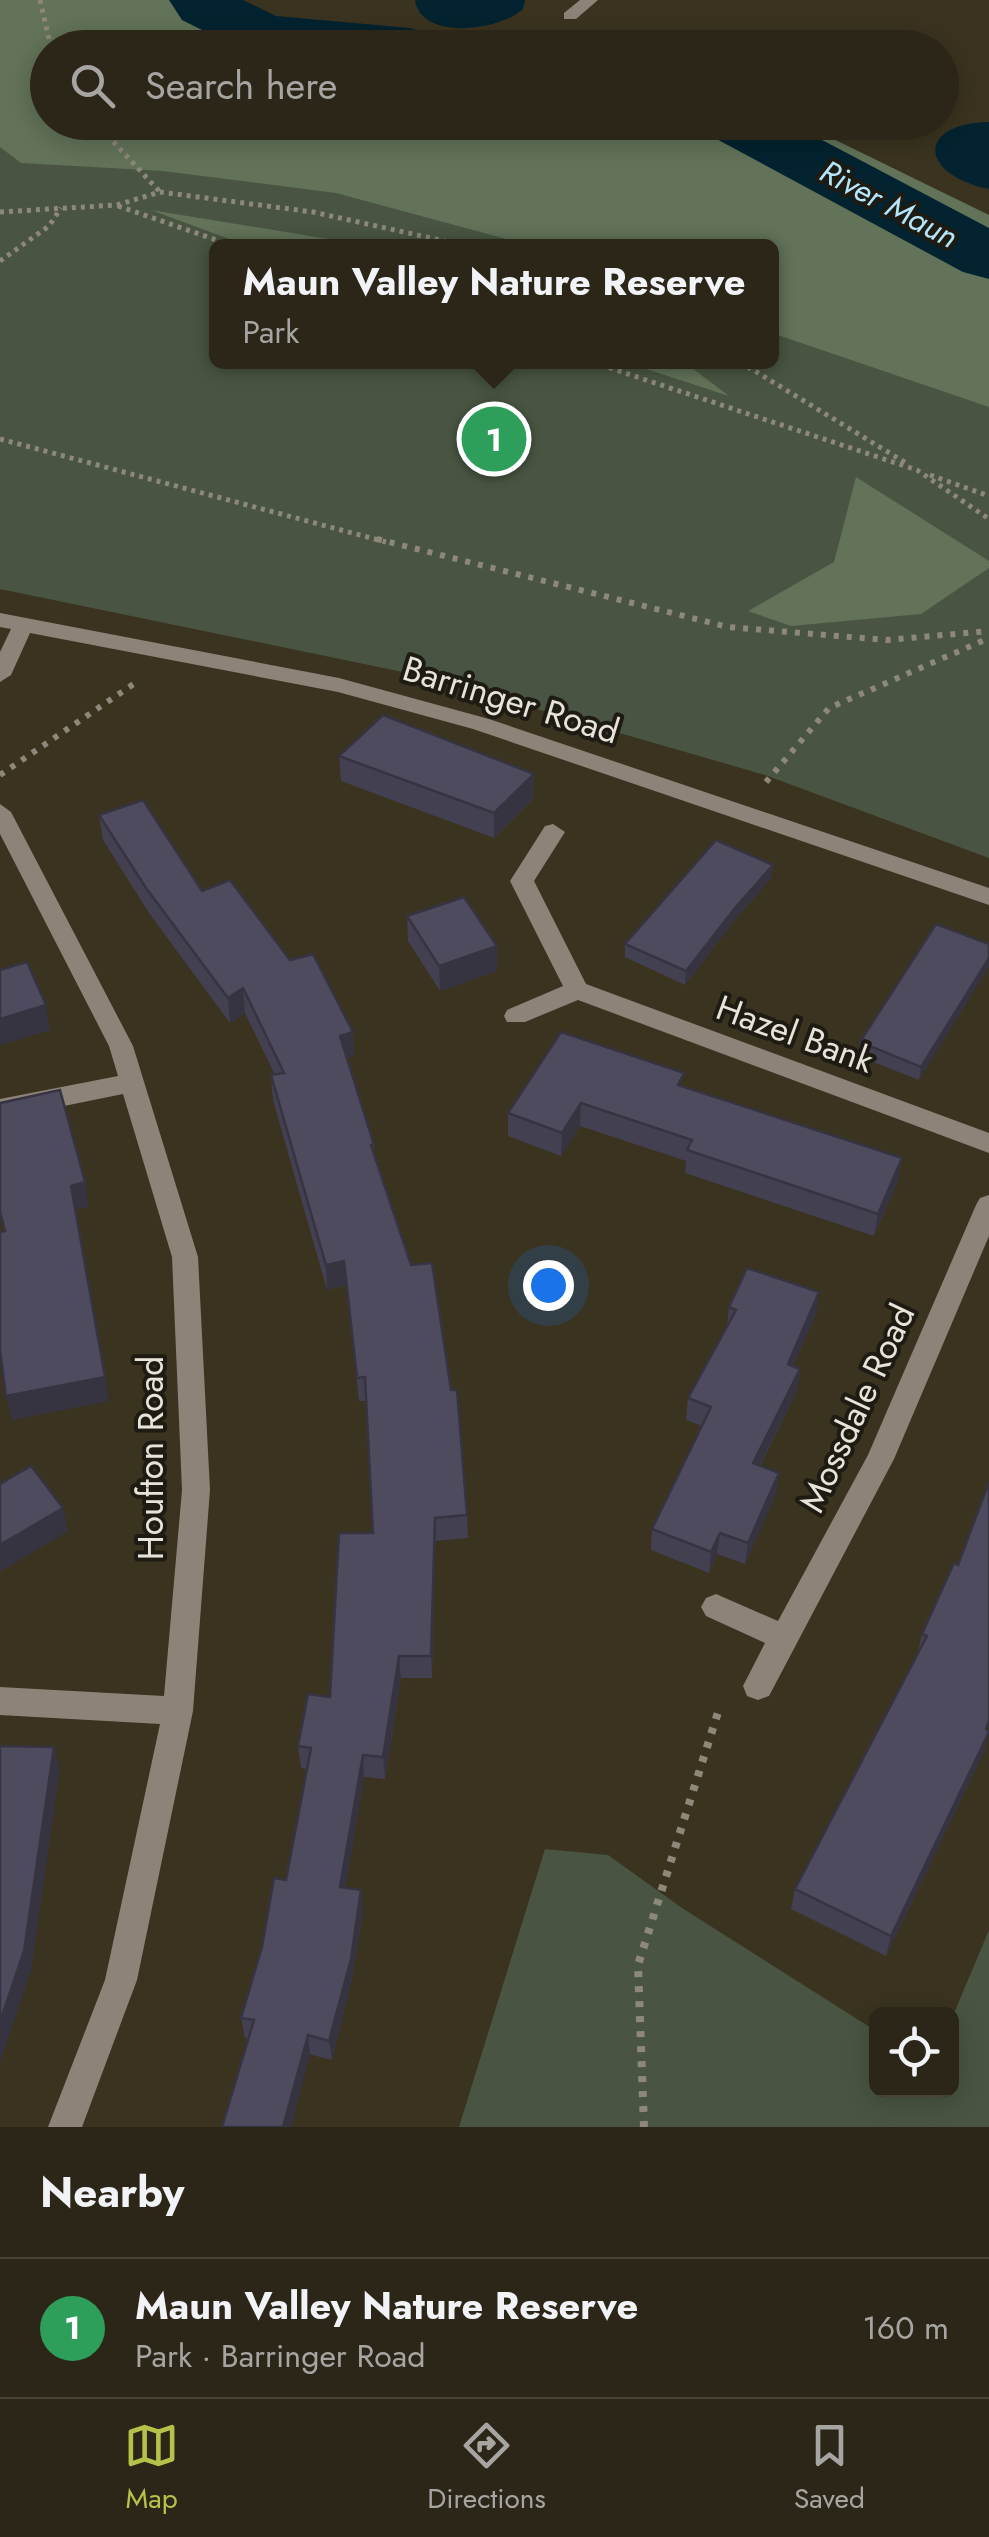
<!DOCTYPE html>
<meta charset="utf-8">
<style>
body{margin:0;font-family:Jost,sans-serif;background:#342e21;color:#f1f3f6}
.controls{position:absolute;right:30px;bottom:30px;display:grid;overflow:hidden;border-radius:15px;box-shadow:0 5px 25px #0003}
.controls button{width:90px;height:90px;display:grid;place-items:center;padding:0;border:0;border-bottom:2px solid #484337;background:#2c2618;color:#f1f3f6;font:50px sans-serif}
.you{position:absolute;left:548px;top:1285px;width:35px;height:35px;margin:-25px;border:8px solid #fff;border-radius:50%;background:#1a73e8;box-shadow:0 0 0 15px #1a73e833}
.badge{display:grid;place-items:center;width:65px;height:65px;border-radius:50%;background:#b5c249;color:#fff;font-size:32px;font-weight:700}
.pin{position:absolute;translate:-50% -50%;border:5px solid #fff;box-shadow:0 2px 10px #0006}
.popup{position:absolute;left:209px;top:239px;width:570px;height:130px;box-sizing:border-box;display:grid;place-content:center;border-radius:15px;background:#2c2618;filter:drop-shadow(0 2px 8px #0005);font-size:32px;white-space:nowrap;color:#a6a5a2}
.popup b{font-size:38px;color:#f1f3f6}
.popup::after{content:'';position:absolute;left:50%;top:100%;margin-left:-20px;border:20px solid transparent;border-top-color:#2c2618}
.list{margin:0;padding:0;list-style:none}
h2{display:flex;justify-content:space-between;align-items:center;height:130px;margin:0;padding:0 40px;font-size:42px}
h2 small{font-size:32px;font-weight:400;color:#a6a5a2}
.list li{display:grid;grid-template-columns:65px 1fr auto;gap:30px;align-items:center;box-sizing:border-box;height:140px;padding:0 40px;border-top:2px solid #484337}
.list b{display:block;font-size:38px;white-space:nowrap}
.list p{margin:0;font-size:32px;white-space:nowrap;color:#a6a5a2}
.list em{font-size:32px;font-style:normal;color:#a6a5a2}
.icon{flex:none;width:55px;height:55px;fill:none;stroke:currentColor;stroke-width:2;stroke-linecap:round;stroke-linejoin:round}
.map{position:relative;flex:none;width:989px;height:2127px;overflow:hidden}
.search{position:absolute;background:#2c2618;box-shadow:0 5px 25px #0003;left:30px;right:30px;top:30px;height:110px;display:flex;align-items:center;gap:25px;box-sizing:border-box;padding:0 35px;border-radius:55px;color:#a6a5a2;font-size:38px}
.sheet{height:270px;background:#2c2618}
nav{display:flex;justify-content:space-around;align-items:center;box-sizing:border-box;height:140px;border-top:2px solid #484337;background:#2c2618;font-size:28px;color:#a6a5a2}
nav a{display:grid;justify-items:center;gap:5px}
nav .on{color:#b5c249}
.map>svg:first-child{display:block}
.green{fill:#495542;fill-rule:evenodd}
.forest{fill:#627359}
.water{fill:#02232f}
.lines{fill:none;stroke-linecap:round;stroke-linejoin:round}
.river{fill:#02232f;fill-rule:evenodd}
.path-far2{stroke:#8d8879;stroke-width:5;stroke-dasharray:4 5;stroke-linecap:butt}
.path-far1{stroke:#8d8879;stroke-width:6;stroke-dasharray:5 8;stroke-linecap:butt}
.path{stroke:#8d8879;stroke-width:8;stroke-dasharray:6 9;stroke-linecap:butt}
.minor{fill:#8e8379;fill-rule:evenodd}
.wall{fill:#434051}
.shaded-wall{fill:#373442}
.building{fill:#4e4b5e;stroke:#373442;stroke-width:2.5}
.labels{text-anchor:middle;stroke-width:8;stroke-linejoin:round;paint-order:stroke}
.far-water-label{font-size:32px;font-style:italic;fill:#b4e6fb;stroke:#1e1b13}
.street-label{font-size:35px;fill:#e7e3d8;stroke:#1e1b13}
</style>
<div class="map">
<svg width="989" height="2127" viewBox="0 0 989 2127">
<rect width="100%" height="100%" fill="#3a3320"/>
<path class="green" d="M0,15l48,33v74l602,1 339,165v570l-224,-83 -343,-99 -422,-87zM216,246h556v116h-556z
M545,1849l63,6 74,53 194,123v59h76v-72l37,-88v197h-530z"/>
<path class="forest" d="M0,0h221l97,28 236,19 -506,1v74h747l18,7 176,86v192l-217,-74v-87h-240l-196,-53 -173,-22 -142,-8 -21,-16z
M151,210l220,36h-123z
M625,362h59l45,34z
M856,477l133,84v7l-68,46 -130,12 -43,-15 86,-49z"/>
<path class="water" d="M415,0h110l-2,9c-23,22 -102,32 -108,-9z
M989,122v67c-69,-14 -74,-65 0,-67z"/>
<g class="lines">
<path class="river" d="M169,0h74l33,16 133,12 23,6 10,14h-204l-56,-28z
M701,122h87l201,106v51l-26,-7 -252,-136z"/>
<path class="path-far2" d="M40,0l11,48
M95,122l65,70
M118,206l116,40
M0,212l117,-7 43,-13 153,20 154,34
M0,261l49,-35 12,-18
M592,362l325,108 72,49
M740,362l166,101
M0,439l386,103
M930,475l59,21"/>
<path class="path-far1" d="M377,539l351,88 159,13 102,-9
M0,775l135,-92
M766,782l63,-74 160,-70"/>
<path class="path" d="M644,2127l-6,-162 82,-259"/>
<path class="minor" d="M580,0h18l-22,19h-12v-6z
M0,613l339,65 150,41 500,169v17l-516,-176 -135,-37 -308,-59 -19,42 -11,7v-30l11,-23 -11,-2z
M0,804l11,8 122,234 65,211 12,233 -17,221 -56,269 -55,147h-34l57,-147 55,-256 -160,-9v-28l164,9 18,-206 -10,-233 -49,-163 -123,25v-20l118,-23 -9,-30 -109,-212z
M553,824l12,8 -31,49 52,103 403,149v20l-411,-153 -53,22h-18l-3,-6 3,-6 56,-24 -53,-105 35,-55z
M989,1195v41l-95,223 -125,237 -11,4 -11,-4 -4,-10 22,-43 -59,-27 -5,-9 5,-9 10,-4 62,27 90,-166 108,-250 4,-7z"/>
</g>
<path class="wall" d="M339,756l194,43 -39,39 -153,-57z
M99,815l103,76 88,69 63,72 1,24 -7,3 27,86v11l93,359 1,23 -33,3 -3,137h-31l-16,101 -21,-2 -19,111 18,23 -11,68 -20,81 -87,-22 -4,-20 45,-138 21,-111 -6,-1 -3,-22 32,-49 43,-164 -7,-132h-7l-13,-116 -19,5 -54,-190 -2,-25h4l-30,-62 -15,10 -81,-110 -46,-73z
M773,865l-2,13 -37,43 -49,64 -60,-28v-13z
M407,916l90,30v25l-57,20 -32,-50z
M989,944l-70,136 -61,-24 2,-14z
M683,1086l219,72 -4,23 -24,55 -189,-63 1,-12 -106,-35 -19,30 -53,-20v-23z
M729,1307l87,7 -23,52 7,3 -3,22 -37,75 16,28 -31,70 -28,-10 -8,19 -58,-23 1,-21 50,-103 -16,-6 2,-22 39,-73z
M958,1565l30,165 -4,22 -98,204 -95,-47 4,-20 122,-233 5,-22z"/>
<path class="shaded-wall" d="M534,774l-1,25 -39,39v-25z
M773,865l-2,13 -37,43 -49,64 1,-14 49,-63z
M497,946v25l-57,20 -1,-25z
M989,958v9l-70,113 2,-13z
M243,988l2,25 -15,10 -2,-25z
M46,1005l4,25 -50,15v-26z
M353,1032l1,24 -13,4 -1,-24z
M581,1103l-1,23 -19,30 1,-23z
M902,1158l-4,23 -24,55 4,-22z
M85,1182l4,25 -13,3 33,191 -97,19 -6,-24 65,-210z
M344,1261l2,24 -19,5 -1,-25z
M819,1292l-3,22 -31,72 3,-22z
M800,1369l-3,22 -47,93 3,-21z
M779,1473l-3,21 -31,70 3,-21z
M63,1508l5,23 -68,41v-27z
M435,1518v23l-3,137 -1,-22z
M720,1533l-3,21 -8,19 2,-21z
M399,1656l2,22 -16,101 -2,-22z
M989,1732l-5,20 -98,204 5,-20z
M54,1747l6,22 -29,202 -31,91v-40z
M363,1755l1,22 -22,131 -2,-21z
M361,1890l2,21 -11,68 -20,81 -3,-19z
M308,2035l2,20 -19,72h-8z"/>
<path class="building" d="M383,715l151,59 -40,39 -155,-57z
M143,800l59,91 28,-11 60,80 23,-6 40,78 -13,4 34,109h-3l40,120 21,-2 19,127h6l10,125 -32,3 -4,138h-32l-16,101 -20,-2 -23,132 21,3 -10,69 -22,82 -21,-6 -25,92h-61l32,-107 -13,-2 21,-71 12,-69 12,2 25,-132 -13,-2 10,-52 22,3 9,-164h34l-8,-156 -8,1 -13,-117 -18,4 -55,-190 13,-2 -41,-85 -15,10 -82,-110 -47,-73z
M716,840l57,25 -38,43 -49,63 -61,-27z
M464,897l33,49 -58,20 -32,-50z
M936,924l53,20v14l-68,109 -61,-25z
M27,962l19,43 -46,14v-49z
M561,1032l123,41 -6,12 224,73 -24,56 -191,-64 5,-10 -111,-37 -19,30 -54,-20z
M60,1090l25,92 -14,4 34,191 -99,19 -6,-46v-118l5,-1 -5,-20v-108z
M747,1268l72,24 -31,72 12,5 -47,94 26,10 -31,70 -28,-10 -9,19 -59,-23 59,-122 -23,-9 48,-88 -7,-3z
M31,1466l32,42 -63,37v-61z
M989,1482v239l-3,8 3,3 -98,204 -96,-47 132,-253 -5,-2 32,-71 4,2z
M0,1746l54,1 -30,204 -24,71z"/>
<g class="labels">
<g class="far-water-label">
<text transform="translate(889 204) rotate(28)" y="11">River Maun</text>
</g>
<g class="street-label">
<text transform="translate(511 700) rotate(17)" y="12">Barringer Road</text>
<text transform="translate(795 1034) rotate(20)" y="12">Hazel Bank</text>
<text transform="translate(857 1408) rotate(-65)" y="12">Mossdale Road</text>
<text transform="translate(151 1458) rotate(-90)" y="12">Houfton Road</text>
</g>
</g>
</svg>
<div class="controls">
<button><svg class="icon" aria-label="locate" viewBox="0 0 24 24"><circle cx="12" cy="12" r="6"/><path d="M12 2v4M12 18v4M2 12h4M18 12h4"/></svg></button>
</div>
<div class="you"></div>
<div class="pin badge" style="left:494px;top:439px;background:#2e9e5b">1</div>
<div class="popup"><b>Maun Valley Nature Reserve</b>Park</div>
<div class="search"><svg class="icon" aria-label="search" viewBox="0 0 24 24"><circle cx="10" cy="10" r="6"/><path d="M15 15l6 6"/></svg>Search here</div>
</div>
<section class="sheet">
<h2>Nearby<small></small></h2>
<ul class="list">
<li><span class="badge" style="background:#2e9e5b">1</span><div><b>Maun Valley Nature Reserve</b><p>Park · Barringer Road</p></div><em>160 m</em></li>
</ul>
</section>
<nav>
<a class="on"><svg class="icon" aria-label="map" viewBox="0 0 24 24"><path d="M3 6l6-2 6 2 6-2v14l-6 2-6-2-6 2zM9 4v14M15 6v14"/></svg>Map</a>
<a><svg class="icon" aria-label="directions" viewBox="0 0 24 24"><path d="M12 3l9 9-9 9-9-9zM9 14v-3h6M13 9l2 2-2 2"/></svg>Directions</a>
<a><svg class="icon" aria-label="saved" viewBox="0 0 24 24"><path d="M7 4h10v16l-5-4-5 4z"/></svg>Saved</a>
</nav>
